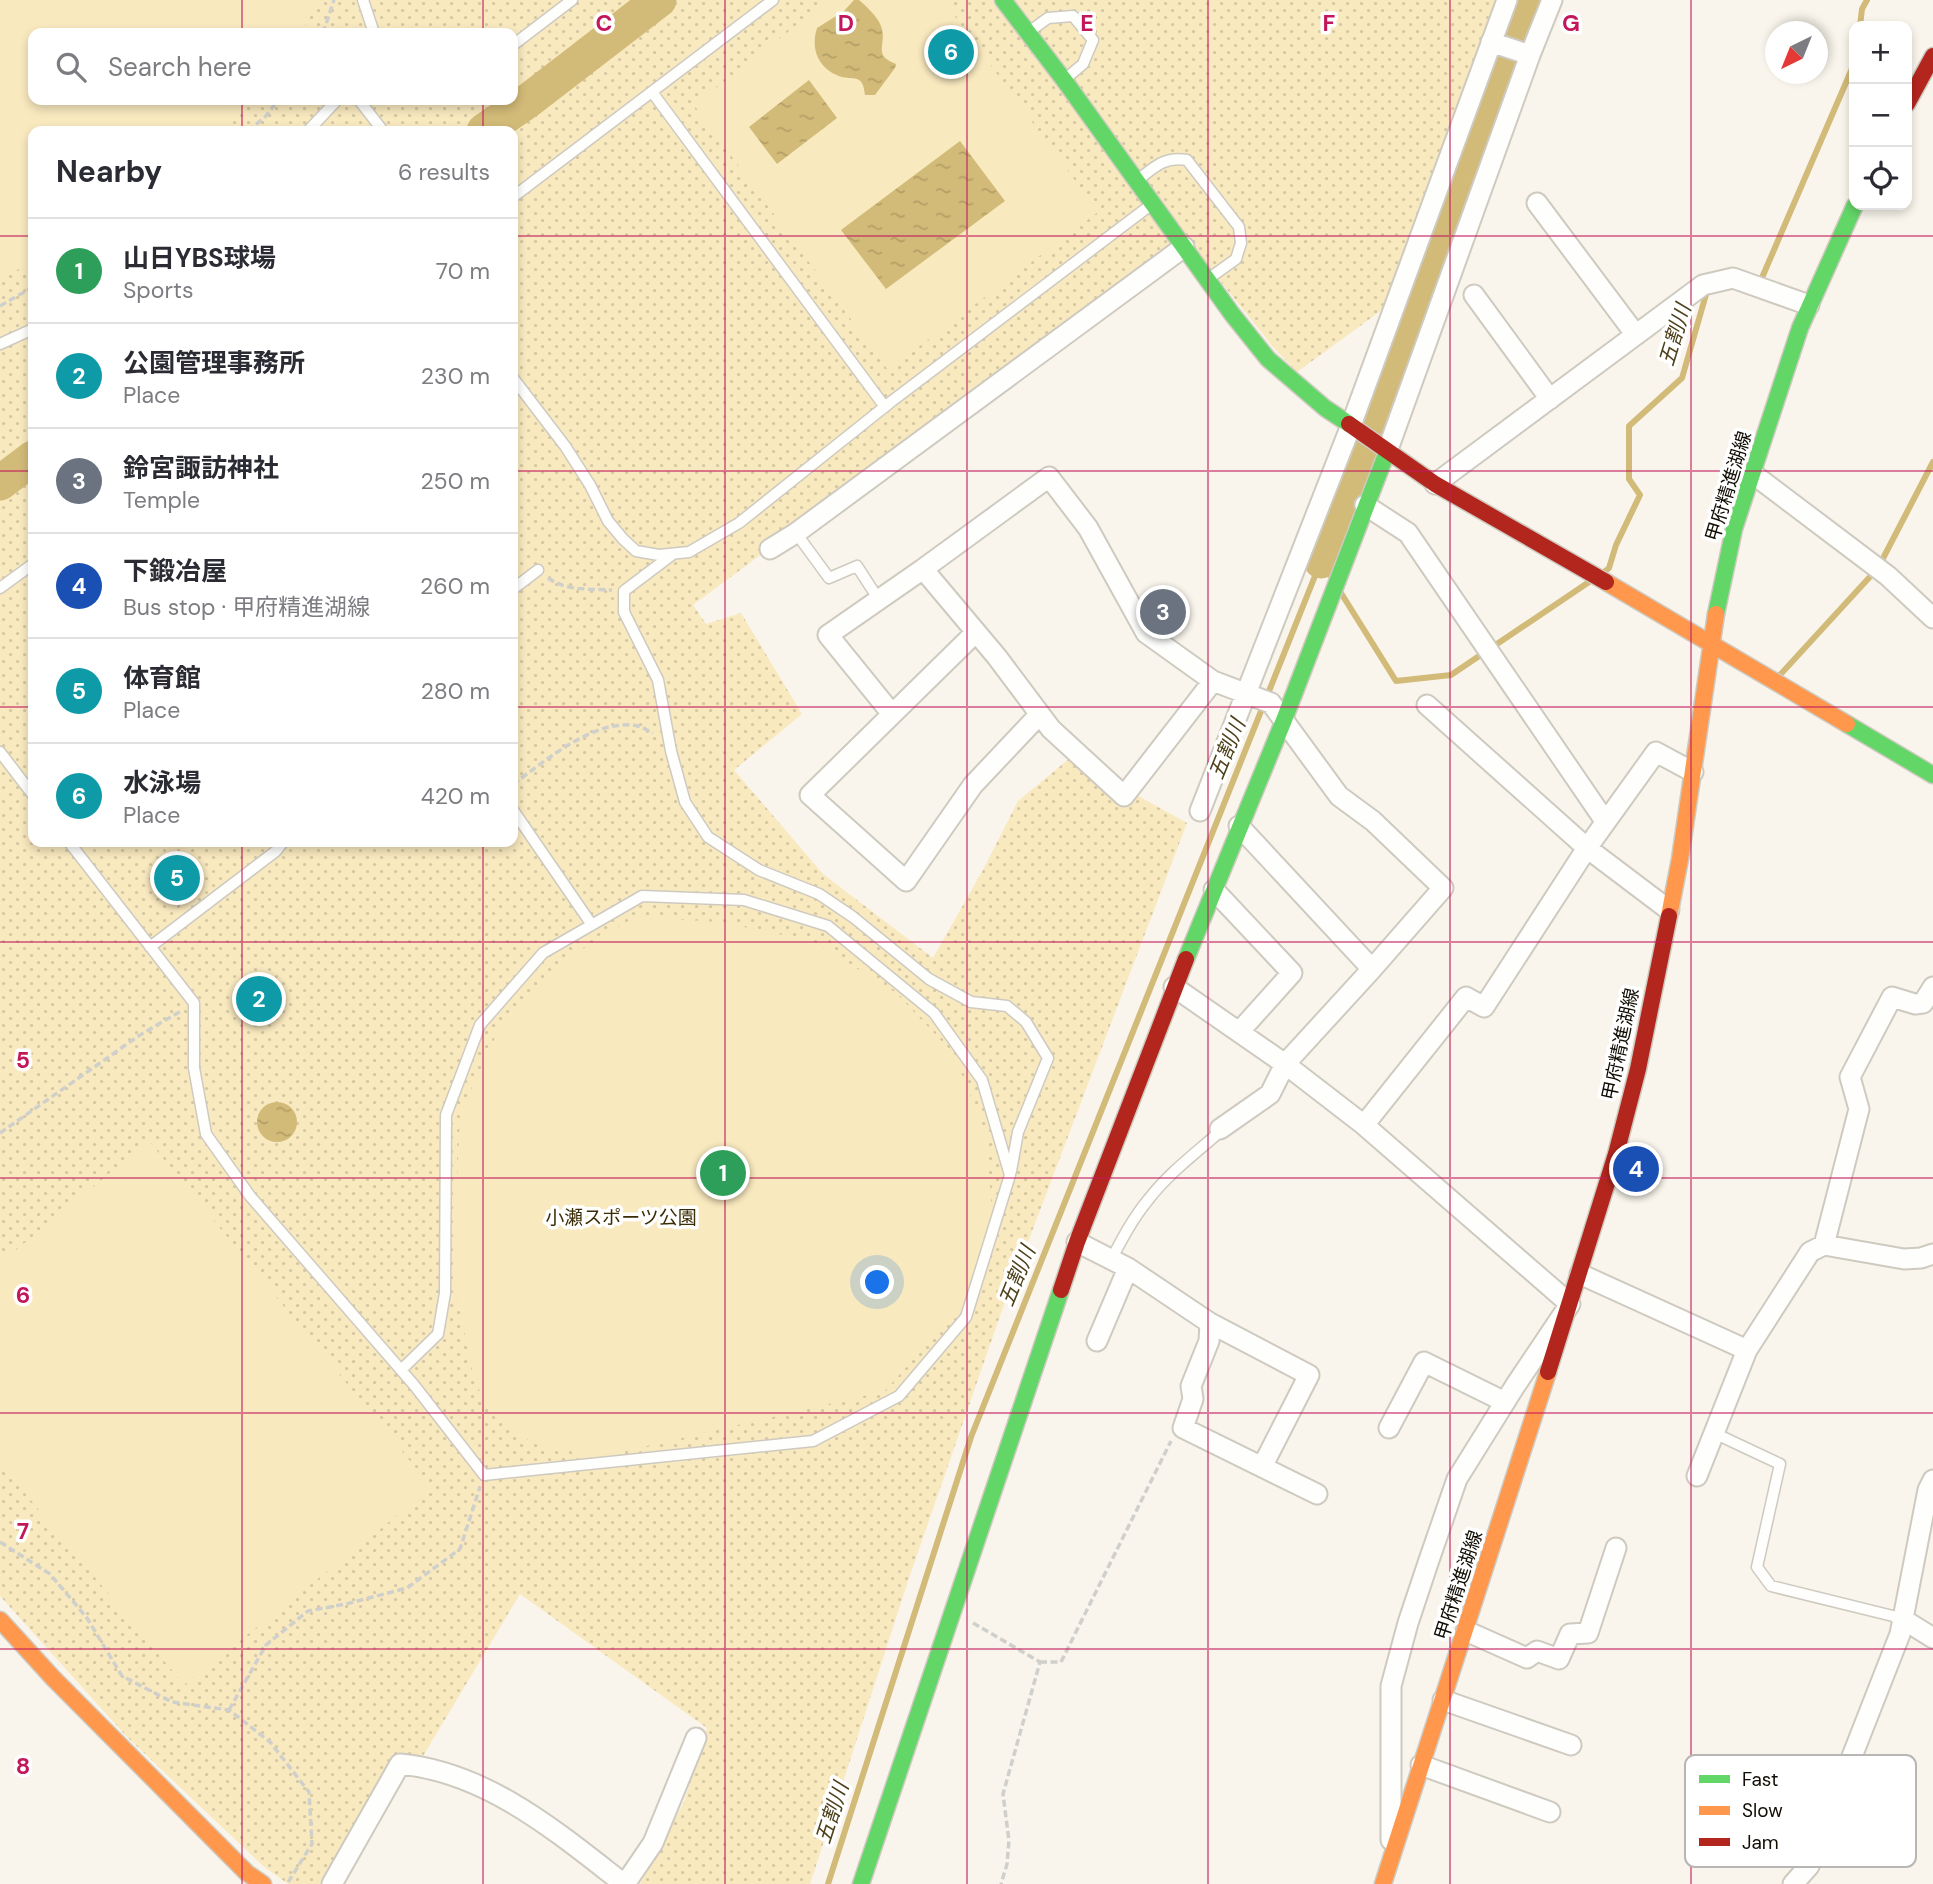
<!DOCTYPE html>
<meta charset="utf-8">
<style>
body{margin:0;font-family:"DM Sans","Noto Sans JP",sans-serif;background:#f7f7f7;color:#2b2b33}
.controls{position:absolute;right:21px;top:21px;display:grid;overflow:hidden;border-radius:14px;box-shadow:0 4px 10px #0003}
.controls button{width:63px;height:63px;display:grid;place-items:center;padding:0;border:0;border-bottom:2px solid #e1e1e2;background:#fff;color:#2b2b33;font:35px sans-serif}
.compass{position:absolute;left:1765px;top:21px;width:63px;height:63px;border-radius:50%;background:#fff;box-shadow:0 4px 10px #0003;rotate:223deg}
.you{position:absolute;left:878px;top:1283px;width:24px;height:24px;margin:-18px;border:5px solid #fff;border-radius:50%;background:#1a73e8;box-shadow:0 0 0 10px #1a73e833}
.badge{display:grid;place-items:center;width:46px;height:46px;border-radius:50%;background:#625e55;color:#fff;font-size:23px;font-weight:700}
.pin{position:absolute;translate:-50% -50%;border:4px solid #fff;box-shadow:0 2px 7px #0006}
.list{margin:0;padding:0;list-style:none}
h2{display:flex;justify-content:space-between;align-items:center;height:91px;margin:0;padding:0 28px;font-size:30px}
h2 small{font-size:23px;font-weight:400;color:#7c7c81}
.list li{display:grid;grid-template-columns:46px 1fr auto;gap:21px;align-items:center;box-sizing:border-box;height:105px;padding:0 28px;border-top:2px solid #e1e1e2}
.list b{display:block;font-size:26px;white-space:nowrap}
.list p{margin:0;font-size:23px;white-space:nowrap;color:#7c7c81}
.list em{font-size:23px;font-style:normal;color:#7c7c81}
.icon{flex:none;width:38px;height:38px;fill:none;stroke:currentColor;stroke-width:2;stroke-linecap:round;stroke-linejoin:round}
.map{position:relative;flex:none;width:1933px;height:1884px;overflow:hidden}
.search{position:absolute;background:#fff;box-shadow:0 4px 10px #0003;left:28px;top:28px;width:490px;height:77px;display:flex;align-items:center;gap:18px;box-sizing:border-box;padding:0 24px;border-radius:14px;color:#7c7c81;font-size:26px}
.panel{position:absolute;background:#fff;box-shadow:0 4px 10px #0003;left:28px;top:126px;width:490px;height:721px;border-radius:14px}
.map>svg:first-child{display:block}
.park{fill:url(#park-dots);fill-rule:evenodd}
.pitch{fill:#f9e9bf}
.water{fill:url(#water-ripples)}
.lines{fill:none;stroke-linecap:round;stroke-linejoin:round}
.stream{stroke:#d2ba78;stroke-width:6}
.river{stroke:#d2ba78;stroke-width:35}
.lane-casing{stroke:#cecac0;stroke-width:13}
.street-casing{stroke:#cecac0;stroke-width:23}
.fast-casing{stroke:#cecac0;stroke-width:19}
.slow-casing{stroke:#cecac0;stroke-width:19}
.jam-casing{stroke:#cecac0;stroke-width:19}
.path{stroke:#cfcfcc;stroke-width:3.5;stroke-dasharray:7 3.5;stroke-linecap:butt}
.lane{stroke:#fefefc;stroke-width:10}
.street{stroke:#fefefc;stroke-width:19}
.fast{stroke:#63d668;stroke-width:16}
.slow{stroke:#ff974d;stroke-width:16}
.jam{stroke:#b3261e;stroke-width:16}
.grid{fill:none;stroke:#c2185b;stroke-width:2;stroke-opacity:0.55}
.labels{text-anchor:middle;stroke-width:7;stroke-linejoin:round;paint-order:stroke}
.street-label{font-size:19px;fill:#110d04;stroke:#fff}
.park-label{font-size:19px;fill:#3b2d05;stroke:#fff}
.water-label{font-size:21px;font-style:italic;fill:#4e401a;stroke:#fff}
.key{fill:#fff;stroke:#b8b6b4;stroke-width:2}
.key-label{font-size:19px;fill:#110d04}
.grid-label{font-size:23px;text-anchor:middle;font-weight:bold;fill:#c2185b;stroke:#fff;stroke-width:7;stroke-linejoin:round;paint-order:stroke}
</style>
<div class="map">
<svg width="1933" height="1884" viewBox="0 0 1933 1884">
<defs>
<pattern id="park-dots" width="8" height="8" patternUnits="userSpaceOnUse" patternTransform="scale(1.75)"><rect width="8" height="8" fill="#f9e9bf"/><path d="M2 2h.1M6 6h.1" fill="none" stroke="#d4c7a2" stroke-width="1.8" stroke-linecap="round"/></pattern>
<pattern id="water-ripples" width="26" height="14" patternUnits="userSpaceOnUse" patternTransform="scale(1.75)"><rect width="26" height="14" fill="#d2ba78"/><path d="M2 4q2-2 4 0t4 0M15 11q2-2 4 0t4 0" fill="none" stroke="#b39f66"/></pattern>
</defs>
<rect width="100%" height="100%" fill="#f9f5ec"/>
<path class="park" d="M0,0h1502l-105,299 -100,73 -24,-25 -87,-109 -493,367 13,19 35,-11 61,101 -68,56 89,104 110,84 51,-90 34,-67 52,-43 117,65 -186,490 -93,268 -98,303h-170l44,-82 23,-74 -187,-134 -97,162 -27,-2 -76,130h-32l-26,-19 -135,-128 -127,-141zM33,33h480v67h-480zM33,131h480v711h-480z"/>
<path class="pitch" d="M0,0h317l-15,33h-269v67h216l-30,31h-186v129l-33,21z
M829,0h114l155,212 -210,158 -194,-265z
M635,917l84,5 94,19 83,52 57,60 33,80 6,79 -27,89 -80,90 -286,66 -64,-13 -37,-24 -23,-37 -22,-104 7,-165 39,-85 59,-65z
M149,1141l283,347 -248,197 -184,-222v-200z"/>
<path class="water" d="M854,0h5c8,7 18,16 22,26 7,19 -10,28 15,38l-1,4 -20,27h-10c-1,-5 -1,-12 -6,-15 -5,-3 -12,-1 -17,-3 -23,-7 -32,-27 -25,-49l27,-17z
M809,80l28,38 -60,46 -28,-37z
M960,141l45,60 -119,88 -45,-59z
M257 1122a20 20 0 1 1 40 0a20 20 0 1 1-40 0Z"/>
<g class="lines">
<path class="stream" d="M1860,26l2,-17 5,-9
M1755,281l6,-1 93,-216
M1604,572l5,-4 7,-23 24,-50 -11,-16v-53l53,-48 25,-87 3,-1
M1341,593l55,88 55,-6 138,-93
M1779,676l99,-108 55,-106
M828,1884l143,-447 350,-876 9,14"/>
<path class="river" d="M484,131l45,-31 130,-100
M0,483l33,-25
M1321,561l212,-561"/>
<defs>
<path id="lane" d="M363,0l11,33
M1030,31l18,-13 25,-2 20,24 -10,24 -19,16
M513,45l59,-45
M652,92l233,315
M359,100l24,31
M308,131l29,-31
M1138,180c16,-13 27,-24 49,-20l52,67 2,16 -5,16 -28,20
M513,197l260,-197
M0,344l33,-15
M513,378l52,68 25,39 18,36 15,18 13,12 23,4 30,-3 50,-29 153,-122 260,-197
M796,533l33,45 28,-12 22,34
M673,554l-49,37v21l34,68 13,71 14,51 23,35 51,33 60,24 34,23 76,62 42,23 36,4 19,16 22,36 -30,74 -7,39
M0,588l33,-24
M513,589l25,-19
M0,752l33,43
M513,810l79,115
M69,842l125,161v65l12,66 44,62 164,189 70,90 329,-34 86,-45 67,-79 44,-142 -28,-95 -48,-67 -106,-87 -84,-26 -102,-4 -99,57 -63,72 -34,90 -1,178 -7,41 -37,36
M150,947l126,-96 7,-9
M1111,1260c11,-21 22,-42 37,-60 19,-25 44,-44 67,-64l5,-7
M1714,1433l66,31 -23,103 14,19 130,32"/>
<path id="street" d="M1491,42l39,13
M1537,203l99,132
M1474,295l76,104
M1387,452l143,-397 22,-55
M1753,474l135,102 45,42
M1435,484l268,-199 30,-7 76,27
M1365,505l43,28 197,288
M770,549l26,-16 388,-286
M923,569l74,88 54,72 73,67 89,-115
M976,632l-166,163 96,86 67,-96 67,-71
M1427,705l160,143 82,62
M892,714l-64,-79 95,-66 126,-92 39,51 58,105 67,48 58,22 68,93 34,25 70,67 -71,81
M1200,811l150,-383 157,-428
M1214,890l78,83 -53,59
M1174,987l111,77 79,61 206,179 -55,82 -58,93 -29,84 -20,60 -17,63v154
M1364,1125l102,-128 18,10 103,-159 69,-96 37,20
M1220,1129l50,-35 15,-30 87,-95 -133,-143
M1077,1242l51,26 82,55 99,52 -47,92
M1824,1245l35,-136 -9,-32 42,-80 23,7 8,-1 10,-16
M1580,1274l167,76
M1210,1323l-1,18 -18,45 2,13 -10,29 134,66
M1097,1341l31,-73
M1389,1428l35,-66 81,40
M1697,1476l50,-126 63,-98 14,-7 80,14 17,-1 12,-4
M1901,1618l32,20
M1466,1631l61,27 10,-7 22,8 11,-25 18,-1 28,-85
M1443,1700l128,45
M1421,1765l129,47
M332,1884l68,-120c87,8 157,68 224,120
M625,1884l28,-41 43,-105
M1793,1884l16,-18 91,-232 28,-144 5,-10"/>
<path id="fast" d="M1003,0l61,80 168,234 36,45 57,49 24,16
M1716,614l18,-85 66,-201 55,-123
M1847,724l86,51
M1186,959l98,-239 103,-268
M861,1884l200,-594"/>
<path id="slow" d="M1606,582l241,142
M1669,916l11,-57 36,-245
M0,1620l53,58 194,195 16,11
M1383,1884l165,-512"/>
<path id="jam" d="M1907,104l26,-48
M1349,424l86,60 171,98
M1061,1290l16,-48 109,-283
M1548,1372l68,-218 22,-85 31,-153"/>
</defs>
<use href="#lane" class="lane-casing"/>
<use href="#street" class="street-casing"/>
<use href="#fast" class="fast-casing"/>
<use href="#slow" class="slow-casing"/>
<use href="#jam" class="jam-casing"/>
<path class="path" d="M323,33l11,-33
M248,131l18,-15 12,-16
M0,306l33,-19
M548,578c18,13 42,11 64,12
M513,784c33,-23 82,-67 125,-58 5,1 10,5 15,7
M0,1133l140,-98 41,-24
M0,1542l50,32 37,44 35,58 50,26 57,8 41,32 39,50 3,52 -25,40
M973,1623l67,39 -37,132 6,47 -2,23 -6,20
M1040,1662h21l110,-221
M229,1710l37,-65 42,-34 38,-7 61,-16 53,-39 20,-62"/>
<use href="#lane" class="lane"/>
<use href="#street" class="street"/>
<use href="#fast" class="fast"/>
<use href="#slow" class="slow"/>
<use href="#jam" class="jam"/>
</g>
<path class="grid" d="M242,0v33M483,0v33M725,0v1884M967,0v1884M1208,0v1884M1450,0v1884M1691,0v1884M242,100v31M483,100v31M0,236h33M513,236h1420M0,471h33M513,471h1420M0,707h33M513,707h1420M242,842v1042M483,842v1042M0,942h1933M0,1178h1933M0,1413h1933M0,1649h1933"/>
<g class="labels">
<g class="street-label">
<text transform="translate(1728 486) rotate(-73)" y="7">甲府精進湖線</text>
<text transform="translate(1620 1044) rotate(-78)" y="7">甲府精進湖線</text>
<text transform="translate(1458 1585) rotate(-72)" y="7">甲府精進湖線</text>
</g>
<g class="park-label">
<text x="621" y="1224">小瀬スポーツ公園</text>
</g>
<g class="water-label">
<text transform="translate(1675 335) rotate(-73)" y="7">五割川</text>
<text transform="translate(1227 749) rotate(-68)" y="7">五割川</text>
<text transform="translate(1017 1276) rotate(-68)" y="7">五割川</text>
<text transform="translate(832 1813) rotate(-72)" y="7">五割川</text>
</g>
</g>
<rect x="1685" y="1755" width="231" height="112" rx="10" class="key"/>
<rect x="1699" y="1775" width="31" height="8" fill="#63d668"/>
<rect x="1699" y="1806" width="31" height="9" fill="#ff974d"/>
<rect x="1699" y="1838" width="31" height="8" fill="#b3261e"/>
<g class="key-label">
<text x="1742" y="1786">Fast</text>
<text x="1742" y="1817">Slow</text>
<text x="1742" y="1849">Jam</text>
</g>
<g class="grid-label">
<text x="604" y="31">C</text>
<text x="846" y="31">D</text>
<text x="1087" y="31">E</text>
<text x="1329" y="31">F</text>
<text x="1571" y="31">G</text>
<text x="23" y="1068">5</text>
<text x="23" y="1303">6</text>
<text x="23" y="1539">7</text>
<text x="23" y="1774">8</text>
</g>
</svg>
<div class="controls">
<button>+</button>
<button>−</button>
<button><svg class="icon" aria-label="locate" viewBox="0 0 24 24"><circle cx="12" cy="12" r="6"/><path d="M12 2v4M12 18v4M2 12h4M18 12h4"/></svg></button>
</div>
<svg class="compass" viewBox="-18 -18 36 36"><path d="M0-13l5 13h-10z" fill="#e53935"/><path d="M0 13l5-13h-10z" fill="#7c7c81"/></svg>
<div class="you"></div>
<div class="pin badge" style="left:723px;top:1173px;background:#2e9e5b">1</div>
<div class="pin badge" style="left:259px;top:999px;background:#0f9aa8">2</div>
<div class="pin badge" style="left:1163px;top:612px;background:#6b7280">3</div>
<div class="pin badge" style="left:1636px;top:1169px;background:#1a4fb4">4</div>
<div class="pin badge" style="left:177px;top:878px;background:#0f9aa8">5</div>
<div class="pin badge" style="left:951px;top:52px;background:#0f9aa8">6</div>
<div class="search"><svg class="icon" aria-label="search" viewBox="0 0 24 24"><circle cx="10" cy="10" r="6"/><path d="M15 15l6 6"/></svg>Search here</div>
<section class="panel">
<h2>Nearby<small>6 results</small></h2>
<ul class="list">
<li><span class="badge" style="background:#2e9e5b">1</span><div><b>山日YBS球場</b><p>Sports</p></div><em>70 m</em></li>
<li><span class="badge" style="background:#0f9aa8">2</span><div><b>公園管理事務所</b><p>Place</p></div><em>230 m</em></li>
<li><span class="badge" style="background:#6b7280">3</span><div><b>鈴宮諏訪神社</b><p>Temple</p></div><em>250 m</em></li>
<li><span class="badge" style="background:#1a4fb4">4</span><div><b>下鍛冶屋</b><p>Bus stop · 甲府精進湖線</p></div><em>260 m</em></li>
<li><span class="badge" style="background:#0f9aa8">5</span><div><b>体育館</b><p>Place</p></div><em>280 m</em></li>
<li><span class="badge" style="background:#0f9aa8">6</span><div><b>水泳場</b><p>Place</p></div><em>420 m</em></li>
</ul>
</section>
</div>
